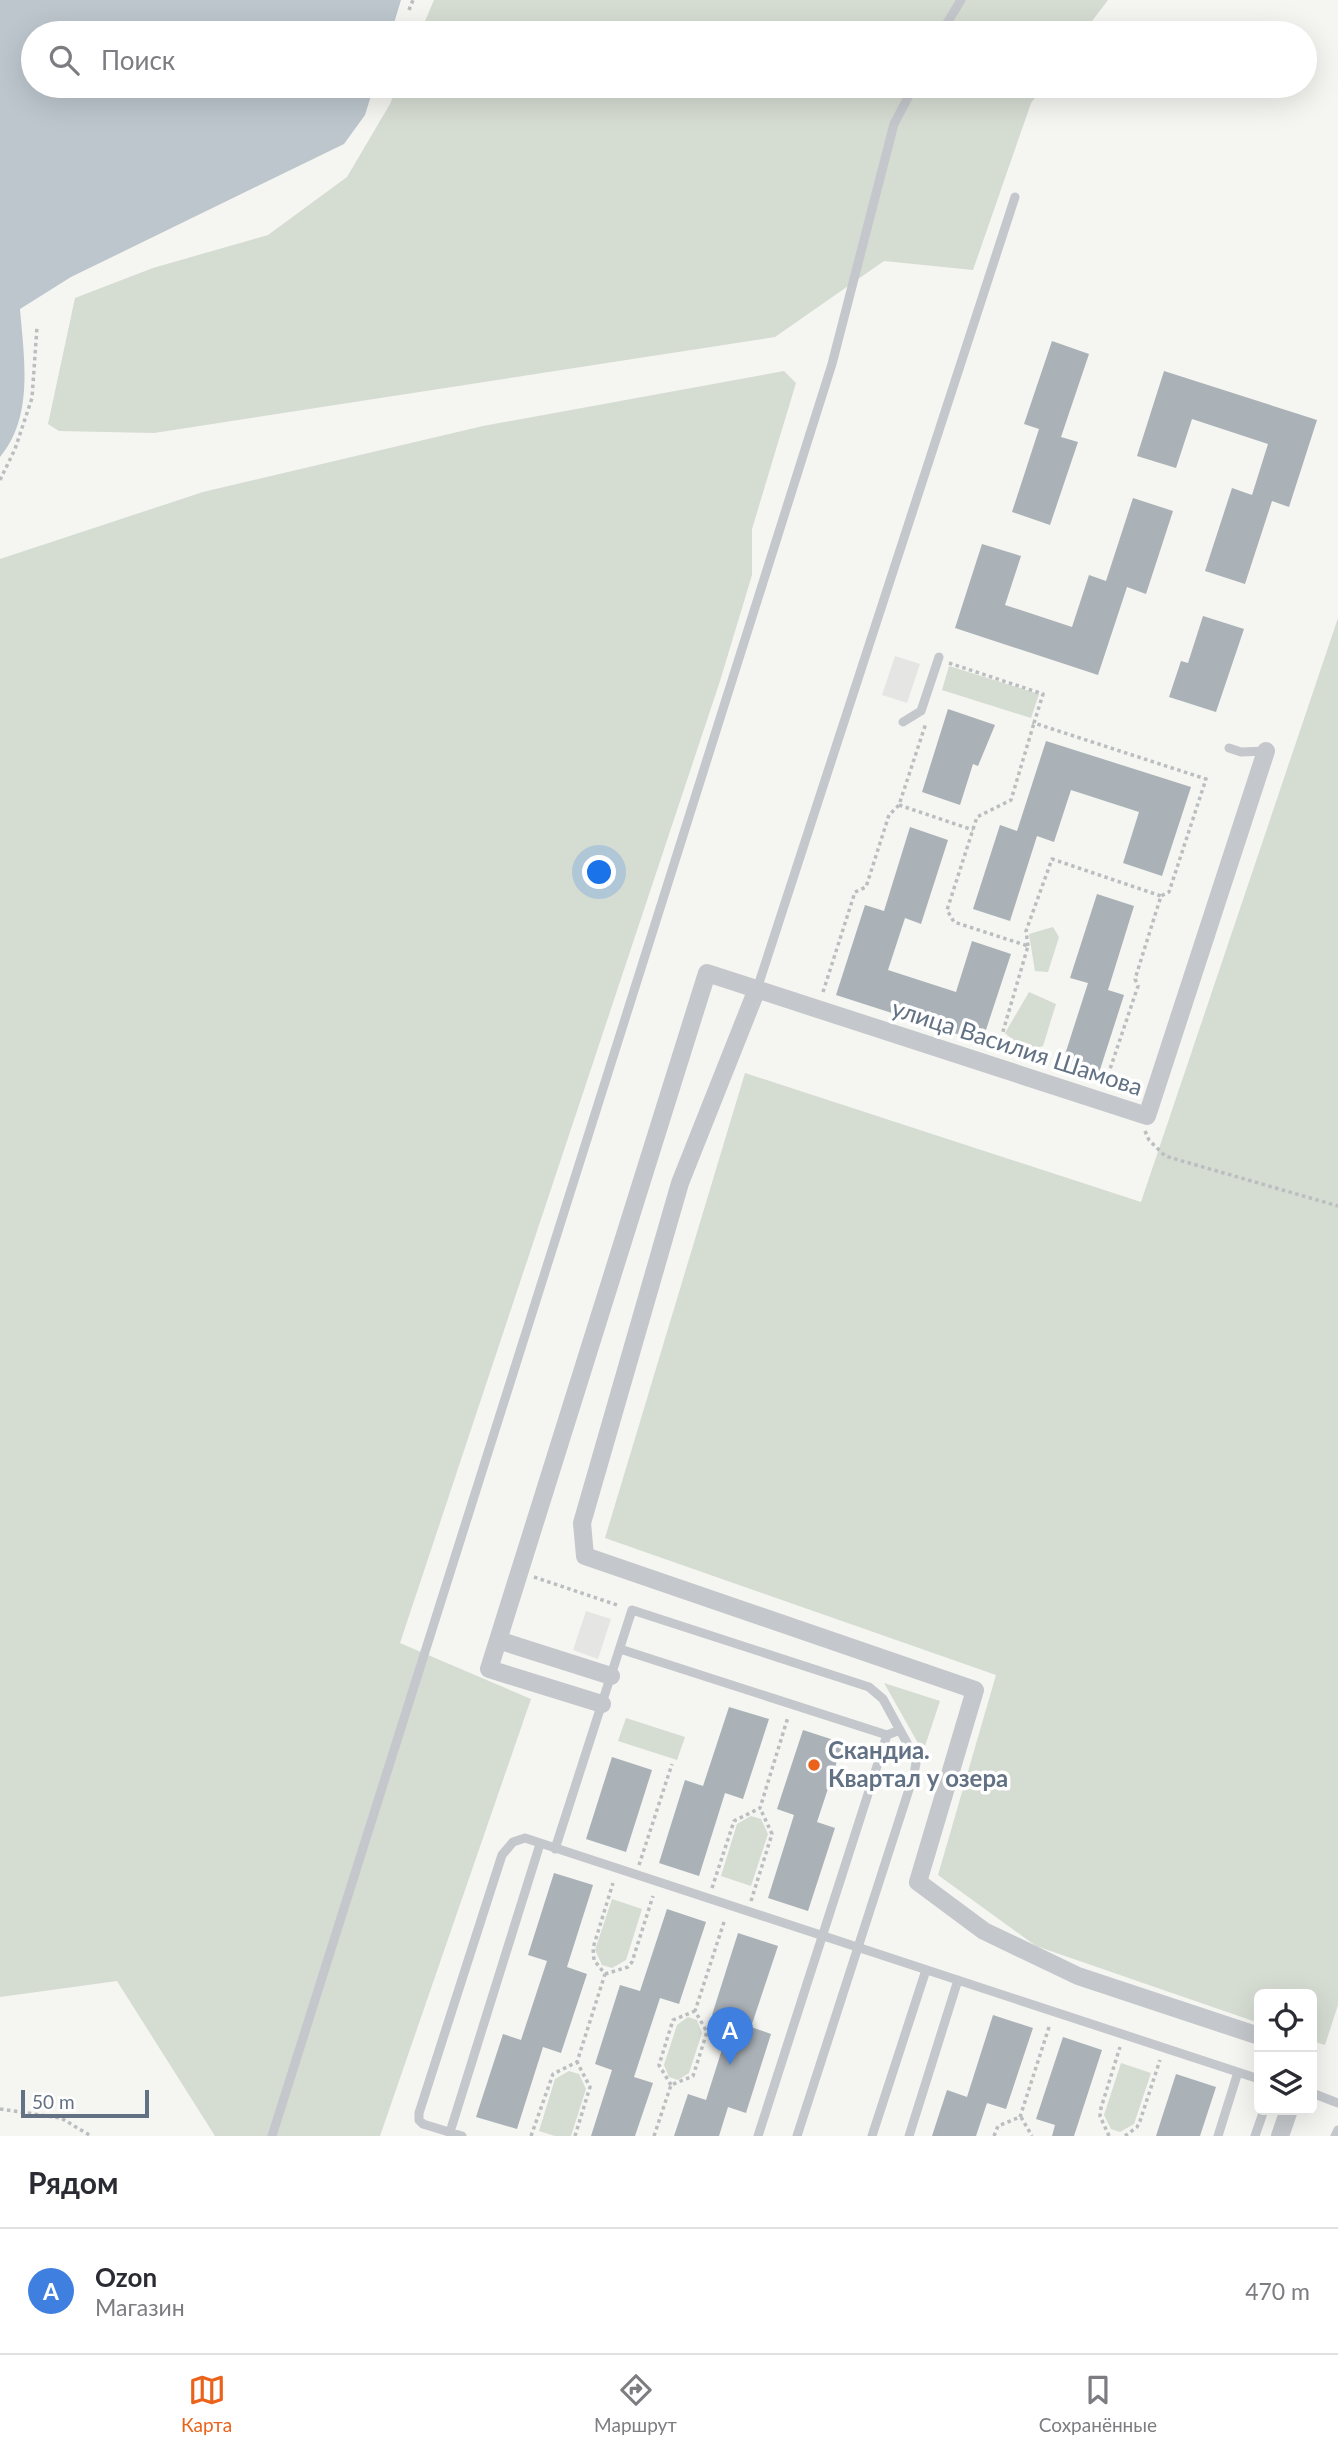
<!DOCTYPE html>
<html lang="ru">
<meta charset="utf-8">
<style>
body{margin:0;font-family:Lato,sans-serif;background:#f2f2f3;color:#2b2b33}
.controls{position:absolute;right:21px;bottom:21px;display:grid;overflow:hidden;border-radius:10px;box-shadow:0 7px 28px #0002}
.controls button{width:63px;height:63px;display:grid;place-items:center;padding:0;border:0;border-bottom:2px solid #e1e1e2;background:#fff;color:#2b2b33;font:35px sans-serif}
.scale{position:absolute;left:21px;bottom:18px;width:128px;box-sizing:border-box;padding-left:7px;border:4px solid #627183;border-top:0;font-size:19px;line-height:24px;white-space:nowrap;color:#627183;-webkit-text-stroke:5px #fff;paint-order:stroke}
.you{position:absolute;left:600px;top:873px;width:24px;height:24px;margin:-18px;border:5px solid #fff;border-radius:50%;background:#1a73e8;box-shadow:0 0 0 10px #1a73e833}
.badge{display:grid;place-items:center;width:46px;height:46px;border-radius:50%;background:#eb631b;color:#fff;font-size:23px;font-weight:700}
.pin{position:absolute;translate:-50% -58px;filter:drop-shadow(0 2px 4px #0008)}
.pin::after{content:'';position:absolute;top:37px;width:24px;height:21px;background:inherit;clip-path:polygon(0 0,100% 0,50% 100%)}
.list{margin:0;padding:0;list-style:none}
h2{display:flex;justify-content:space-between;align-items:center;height:91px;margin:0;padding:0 28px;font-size:30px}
h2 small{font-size:23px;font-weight:400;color:#7c7c81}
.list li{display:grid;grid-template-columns:46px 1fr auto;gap:21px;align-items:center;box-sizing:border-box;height:126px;padding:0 28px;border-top:2px solid #e1e1e2}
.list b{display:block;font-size:26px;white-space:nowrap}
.list p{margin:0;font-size:23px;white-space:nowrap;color:#7c7c81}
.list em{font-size:23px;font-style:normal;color:#7c7c81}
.icon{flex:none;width:38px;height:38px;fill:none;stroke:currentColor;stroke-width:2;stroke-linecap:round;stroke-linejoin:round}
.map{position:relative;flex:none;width:1338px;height:2136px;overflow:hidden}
.search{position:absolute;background:#fff;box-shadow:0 7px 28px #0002;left:21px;right:21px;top:21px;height:77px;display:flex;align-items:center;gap:18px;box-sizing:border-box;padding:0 24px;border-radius:38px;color:#7c7c81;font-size:26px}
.sheet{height:217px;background:#fff}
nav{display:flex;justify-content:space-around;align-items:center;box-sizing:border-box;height:98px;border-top:2px solid #e1e1e2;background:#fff;font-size:19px;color:#7c7c81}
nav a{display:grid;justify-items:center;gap:4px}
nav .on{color:#eb631b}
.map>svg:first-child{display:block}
.built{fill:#e5e6e4}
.green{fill:#d5dcd2}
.water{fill:#bdc6cd}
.building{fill:#aab1b7}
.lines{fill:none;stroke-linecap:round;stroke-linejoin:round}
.path{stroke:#bbbec0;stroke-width:3.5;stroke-dasharray:3.5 3.5;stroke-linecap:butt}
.service{stroke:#c4c7cb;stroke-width:9}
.minor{stroke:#c4c7cb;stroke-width:18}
.poi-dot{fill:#eb631b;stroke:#fff;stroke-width:2.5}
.labels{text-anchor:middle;stroke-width:7;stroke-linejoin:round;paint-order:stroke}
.street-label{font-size:24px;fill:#627183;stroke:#fff}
.poi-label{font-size:24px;font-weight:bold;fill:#627183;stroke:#fff;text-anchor:start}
</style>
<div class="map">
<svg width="1338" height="2136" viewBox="0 0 1338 2136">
<rect width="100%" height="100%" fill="#f5f5f1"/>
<path class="built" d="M895,656l25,8 -13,39 -25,-8z
M586,1611l25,8 -13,40 -25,-9z"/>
<path class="green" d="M434,0h674l-25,33h-663z
M397,86h647l-13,17 -58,167 -89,-9 -109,76 -621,96 -95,-2 -11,-7 27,-126 78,-30 115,-33 79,-58 43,-73z
M784,371l12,12 -44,146v46l-32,106 -320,962 131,56 -151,437h-165l-98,-155 -117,16v-1438l203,-67 280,-66z
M1338,618v1387l-13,40 -13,-4v-47h-53v29l-223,-77 -98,-71 58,-200 -391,-137 140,-465 396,129z
M949,666l90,28 -8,24 -89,-28z
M1053,927l6,10 -11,35 -13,-1 -6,-37z
M1029,992l27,12 -13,42 -18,5 -20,-18z
M884,1683l56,18 -17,51 -35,-62z
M626,1718l59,19 -8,23 -59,-19z
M751,1816l10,3 7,15 -17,52 -30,-10 16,-52z
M612,1899l30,10 -16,51 -14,8 -10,-3 -7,-15z
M688,2017l9,3 5,13 -13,40 -11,7 -9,-3 -5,-12 13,-40z
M1121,2063l30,10 -17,51 -14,8 -9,-3 -7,-14z
M569,2071l10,3 7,15 -15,47h-16l-16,-5 16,-52z"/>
<path class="water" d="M0,0h401l-10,33h-358v53h341l-9,29 -21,29 -273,133 -51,32c4,49 14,107 -20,148z"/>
<path class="building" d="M1052,341l37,13 -28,83 17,5 -28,83 -38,-13 27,-83 -15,-5z
M1164,371l153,49 -28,87 -17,-6 -27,83 -40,-13 27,-83 20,7 16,-51 -76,-25 -16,49 -39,-12z
M1133,498l40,13 -27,83 -19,-7 -29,88 -143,-47 27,-84 39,12 -16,49 67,22 17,-52 17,6z
M1203,616l41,13 -28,83 -47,-15 12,-36 7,2z
M948,709l47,16 -17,41 -5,-2 -13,41 -38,-13z
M1046,741l145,46 -29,89 -39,-13 16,-51 -68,-22 -17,52 -17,-6 -27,85 -37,-12 27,-84 17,6z
M910,827l38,13 -27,84 -16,-6 -17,52 68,22 16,-51 39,13 -29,88 -146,-47 29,-90 19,6z
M1097,894l37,12 -26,84 16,5 -27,84 -36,-12 27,-84 -18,-5z
M729,1707l40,12 -26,80 -18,-6 -26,83 -40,-13 26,-83 18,6z
M803,1730l40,13 -26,79 18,6 -27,83 -40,-13 26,-83 -17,-6z
M612,1757l40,13 -26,82 -40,-13z
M554,1873l39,12 -26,82 20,7 -26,79 -18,-6 -26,82 -41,-12 27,-83 18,6 26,-79 -19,-6z
M667,1909l39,13 -27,82 -19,-6 -26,79 19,6 -18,53h-44l21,-66 -17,-6 25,-79 20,6z
M738,1933l40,13 -27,81 20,7 -25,79 -18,-6 -9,29h-45l14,-42 18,6 25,-79 -19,-6z
M993,2015l40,13 -27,81 -19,-6 -11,33h-44l15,-46 20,7z
M1063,2037l39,13 -28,86h-22l3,-11 -19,-6z
M1176,2074l40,13 -16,49h-44z"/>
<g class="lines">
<path class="path" d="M409,10l4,-10
M0,480l15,-31 17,-51 5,-71
M949,663l94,31 -9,29 172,56 -37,113 -8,4 -26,83 3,7 -34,101
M899,805l74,25
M1028,946l-2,-15 26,-72 109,37
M823,992l32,-100 11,-5 23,-72 10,-10 27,-82
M997,1052l31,-106 -74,-24 -7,-12 30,-93 34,-17 23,-77
M1145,1131l4,9 16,16 173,50
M534,1577l86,29
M639,1865l33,-101
M712,1888l22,-67 26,-13 28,-91
M751,1901l21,-67 -12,-26
M605,1974l23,-7 4,-5 21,-66
M671,2085l-12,-20 14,-45 22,-9
M0,2109l61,9 30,18
M1020,2117l30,-93
M1021,2117l11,19
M531,2136l22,-62 24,-12 28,-88 -11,-14 -1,-12 20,-65
M575,2136l15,-49 -13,-25
M654,2136l17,-51 22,-9 14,-44 -12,-21 30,-92
M994,2136l4,-10 22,-9
M1109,2136l-9,-20 1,-8 19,-61
M1125,2136l12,-9 3,-6 20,-61"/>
<path class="service" d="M941,33l20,-33
M903,722l18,-11 18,-54
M1229,748l12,4 25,-1
M757,989l258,-792
M620,1649l267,86 13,-5
M555,1849l77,-239 237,77 14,12 30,55 3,9 -2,11 -117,362
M1312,2093l26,10
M450,2132l90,-288
M272,2136l560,-1772 62,-240 20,-38
M462,2136l-39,-12 -4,-4v-7l83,-258 11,-13 12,-4 734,241
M758,2136l129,-401
M872,2136l54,-166
M909,2136l49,-156
M1218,2136l20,-64
M1255,2136l9,-26
M1335,2136l3,-6"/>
<path class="minor" d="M757,989l-77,194 -98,340 3,33 390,134 -57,192 66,49 94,45 181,60
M498,1640l113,36
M602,1704l-113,-35 218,-696 440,143 119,-365
M1280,2136l9,-26"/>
</g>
<circle class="poi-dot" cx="814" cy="1765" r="7"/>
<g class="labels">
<g class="street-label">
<text transform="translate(1017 1048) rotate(18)" y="8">улица Василия Шамова</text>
</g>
<g class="poi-label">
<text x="828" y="1759">Скандиа.<tspan x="828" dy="28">Квартал у озера</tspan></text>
</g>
</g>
</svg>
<div class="controls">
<button><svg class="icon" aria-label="locate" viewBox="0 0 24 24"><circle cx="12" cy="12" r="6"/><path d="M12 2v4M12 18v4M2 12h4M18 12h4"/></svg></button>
<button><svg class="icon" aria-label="layers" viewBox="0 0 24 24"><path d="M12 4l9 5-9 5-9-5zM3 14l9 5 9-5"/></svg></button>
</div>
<div class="scale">50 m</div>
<div class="you"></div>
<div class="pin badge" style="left:730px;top:2065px;background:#3f7fe0">A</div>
<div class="search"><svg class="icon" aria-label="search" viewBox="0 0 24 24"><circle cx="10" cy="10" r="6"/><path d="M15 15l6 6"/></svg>Поиск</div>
</div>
<section class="sheet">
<h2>Рядом<small></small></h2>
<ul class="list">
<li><span class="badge" style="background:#3f7fe0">A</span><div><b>Ozon</b><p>Магазин</p></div><em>470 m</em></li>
</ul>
</section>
<nav>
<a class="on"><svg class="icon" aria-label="map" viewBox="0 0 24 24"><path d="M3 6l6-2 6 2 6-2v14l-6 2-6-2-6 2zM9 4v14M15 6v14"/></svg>Карта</a>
<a><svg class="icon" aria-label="directions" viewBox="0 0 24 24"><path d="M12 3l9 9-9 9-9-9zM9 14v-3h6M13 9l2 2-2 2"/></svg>Маршрут</a>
<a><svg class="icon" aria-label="saved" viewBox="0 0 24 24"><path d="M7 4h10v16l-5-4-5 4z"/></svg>Сохранённые</a>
</nav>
